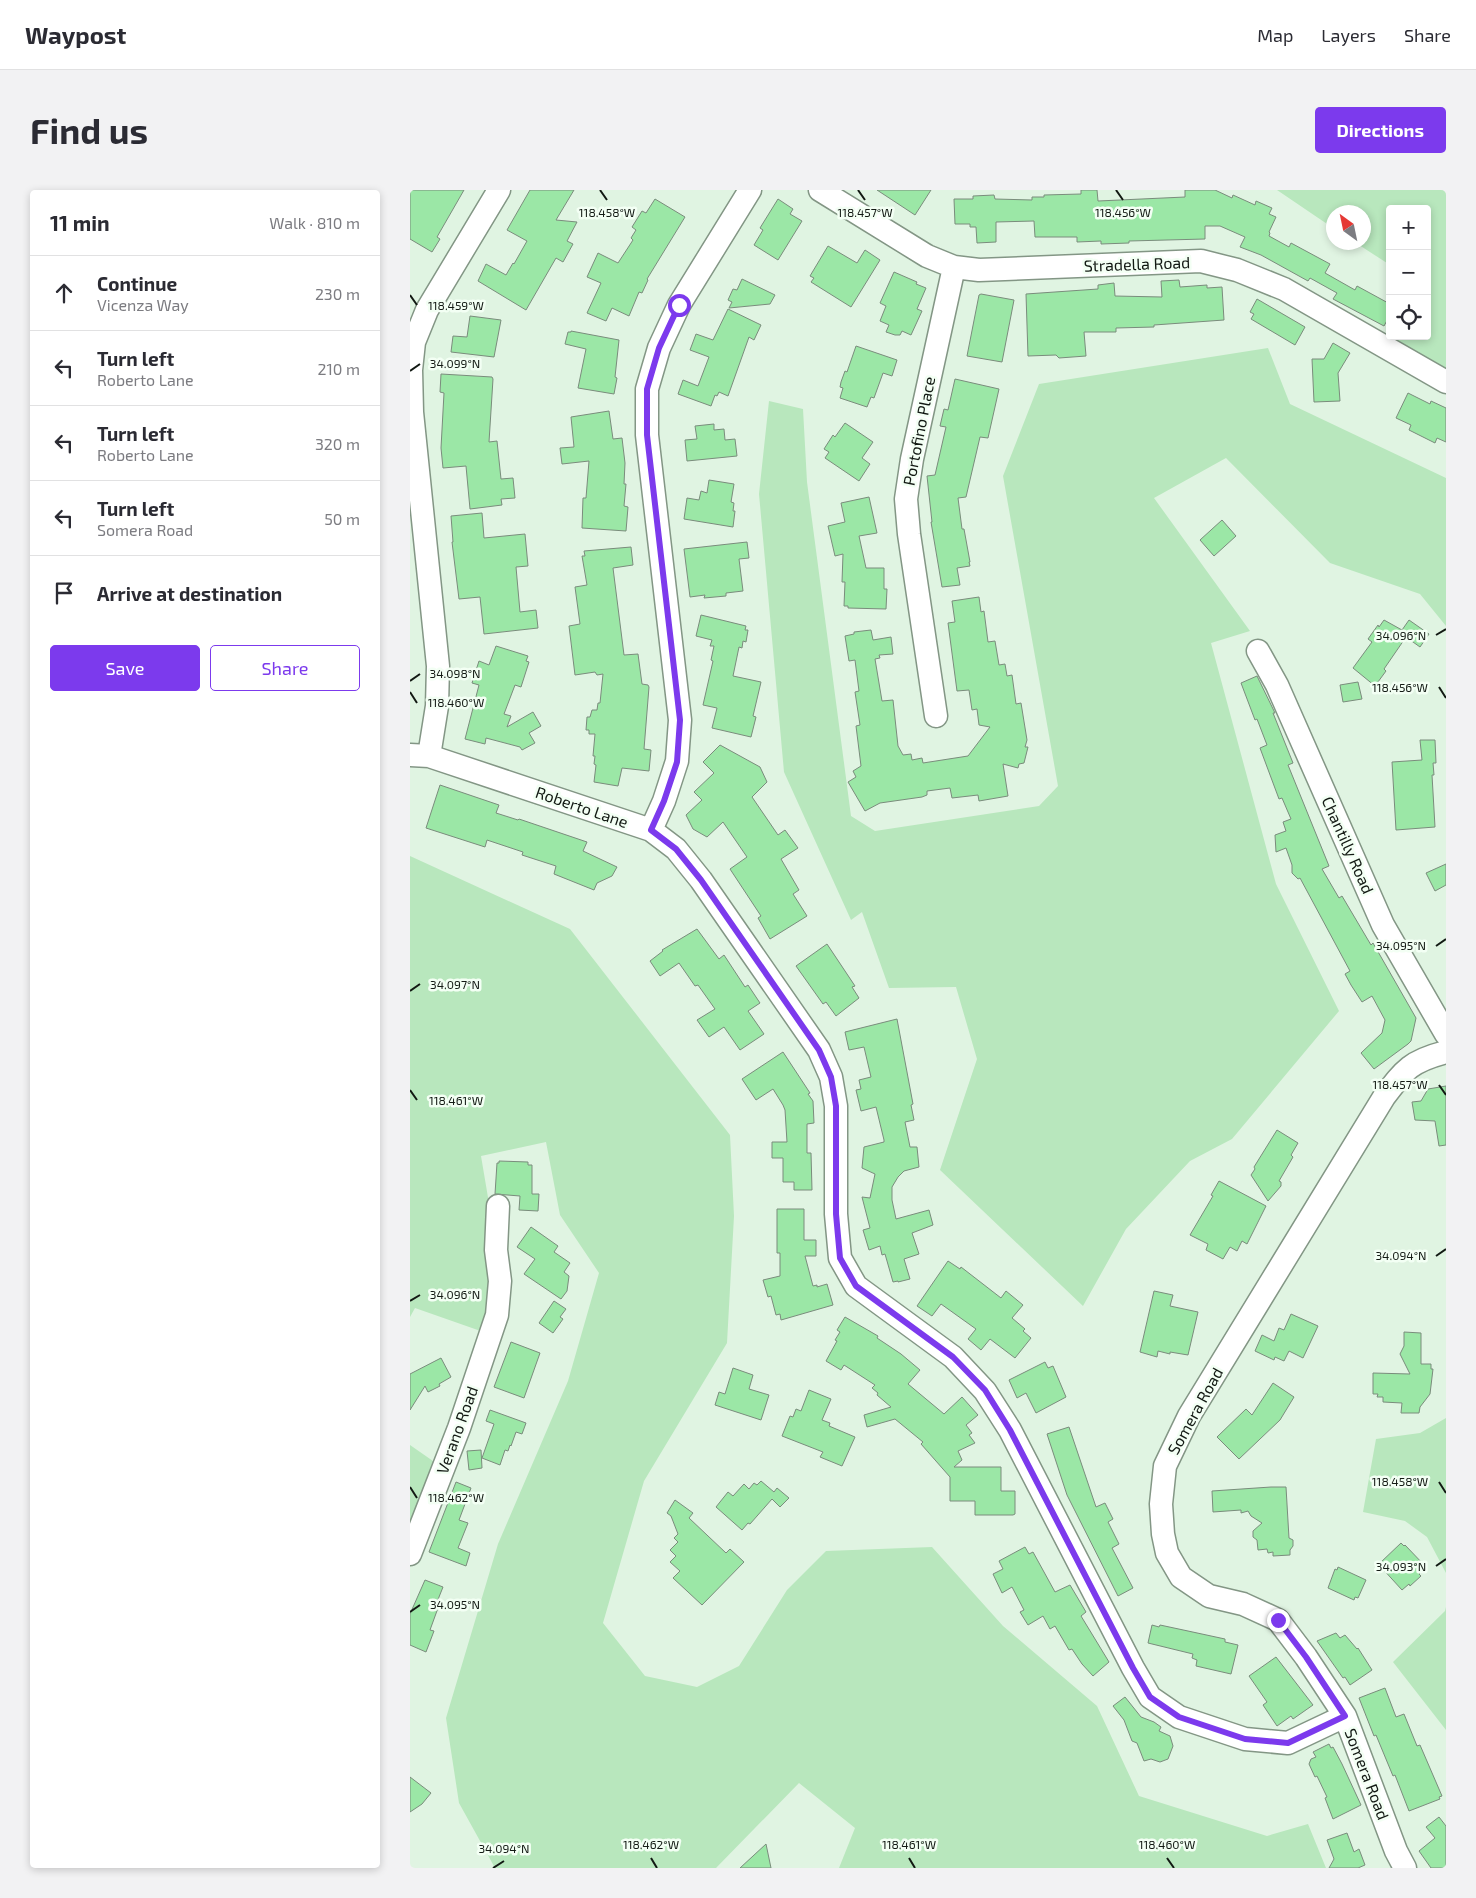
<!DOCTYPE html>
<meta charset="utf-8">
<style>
body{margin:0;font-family:"Exo 2",sans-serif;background:#f2f2f3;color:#2b2b33}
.controls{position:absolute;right:15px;top:15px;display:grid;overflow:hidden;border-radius:5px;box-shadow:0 2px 8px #0003}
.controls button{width:45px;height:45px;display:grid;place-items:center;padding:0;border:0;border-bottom:1px solid #e1e1e2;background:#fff;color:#2b2b33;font:25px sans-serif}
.compass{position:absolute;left:916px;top:15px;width:45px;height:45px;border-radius:50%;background:#fff;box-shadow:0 2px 8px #0003;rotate:327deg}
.stop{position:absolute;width:15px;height:15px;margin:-11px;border:4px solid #7c3aed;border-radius:50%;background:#fff}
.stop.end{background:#7c3aed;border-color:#fff;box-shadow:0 1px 5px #0008}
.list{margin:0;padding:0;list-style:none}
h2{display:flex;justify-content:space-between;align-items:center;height:65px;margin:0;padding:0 20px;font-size:21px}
h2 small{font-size:16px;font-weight:400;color:#7c7c81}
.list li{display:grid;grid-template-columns:32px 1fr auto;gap:15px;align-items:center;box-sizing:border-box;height:75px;padding:0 20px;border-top:1px solid #e1e1e2}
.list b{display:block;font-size:19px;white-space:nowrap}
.list p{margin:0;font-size:16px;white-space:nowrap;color:#7c7c81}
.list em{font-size:16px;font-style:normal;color:#7c7c81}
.actions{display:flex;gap:10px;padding:15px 20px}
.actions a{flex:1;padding:11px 0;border:1px solid #7c3aed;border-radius:5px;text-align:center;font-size:18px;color:#7c3aed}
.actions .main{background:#7c3aed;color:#fff}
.icon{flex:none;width:28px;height:28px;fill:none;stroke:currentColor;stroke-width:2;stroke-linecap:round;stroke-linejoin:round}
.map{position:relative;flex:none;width:1036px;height:1678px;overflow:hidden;border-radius:5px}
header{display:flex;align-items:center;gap:30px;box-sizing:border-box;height:70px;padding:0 25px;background:#fff;border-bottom:1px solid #e1e1e2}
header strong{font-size:24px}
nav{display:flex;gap:28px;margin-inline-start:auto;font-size:18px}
.intro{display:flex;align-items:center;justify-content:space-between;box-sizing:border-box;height:120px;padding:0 30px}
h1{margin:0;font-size:35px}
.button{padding:12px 22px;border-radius:5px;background:#7c3aed;color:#fff;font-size:18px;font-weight:700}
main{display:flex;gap:30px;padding:0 30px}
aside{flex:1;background:#fff;border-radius:5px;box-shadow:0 2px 8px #0003}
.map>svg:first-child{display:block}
.green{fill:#b8e7bd}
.building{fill:#9be7a6;stroke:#7a8c7c}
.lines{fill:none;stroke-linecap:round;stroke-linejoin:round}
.minor-casing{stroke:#839685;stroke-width:25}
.minor{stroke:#fff;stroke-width:22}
.route{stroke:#7c3aed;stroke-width:6}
.ticks{fill:none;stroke:#121913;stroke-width:2}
.labels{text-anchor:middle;stroke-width:5;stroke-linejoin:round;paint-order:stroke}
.street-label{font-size:16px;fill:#121913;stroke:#f3fff4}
.ticks-label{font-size:12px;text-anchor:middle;fill:#121913;stroke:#f3fff4;stroke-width:5;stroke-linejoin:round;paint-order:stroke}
</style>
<header>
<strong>Waypost</strong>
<nav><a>Map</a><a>Layers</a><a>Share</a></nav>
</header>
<div class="intro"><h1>Find us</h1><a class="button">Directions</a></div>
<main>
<aside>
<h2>11 min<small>Walk · 810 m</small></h2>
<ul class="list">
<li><svg class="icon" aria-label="ahead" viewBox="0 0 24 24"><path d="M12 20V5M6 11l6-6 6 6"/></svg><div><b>Continue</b><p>Vicenza Way</p></div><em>230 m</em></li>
<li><svg class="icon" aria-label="left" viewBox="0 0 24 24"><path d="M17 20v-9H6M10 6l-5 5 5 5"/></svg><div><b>Turn left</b><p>Roberto Lane</p></div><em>210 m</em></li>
<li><svg class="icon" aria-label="left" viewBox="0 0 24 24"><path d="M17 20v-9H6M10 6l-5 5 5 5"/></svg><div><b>Turn left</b><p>Roberto Lane</p></div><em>320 m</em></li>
<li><svg class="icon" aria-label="left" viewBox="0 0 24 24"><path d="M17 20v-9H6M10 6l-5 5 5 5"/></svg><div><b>Turn left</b><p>Somera Road</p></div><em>50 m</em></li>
<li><svg class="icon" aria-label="arrive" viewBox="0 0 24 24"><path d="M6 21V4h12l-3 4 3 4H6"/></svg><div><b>Arrive at destination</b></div></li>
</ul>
<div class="actions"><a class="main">Save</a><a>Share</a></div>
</aside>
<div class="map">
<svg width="1036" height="1678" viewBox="0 0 1036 1678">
<rect width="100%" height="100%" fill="#e0f4e2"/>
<path class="green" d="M867,0h169v192l-52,-30 3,-16h30v-127h-37v56l-34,-22 8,-1v-30h-30l-1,16z
M858,158l22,56 156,74v148l-26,-32 -90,-31 -104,-105 -72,40 96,133 -39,12 65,241 63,127 -107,128 -42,22 -64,68 -43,77 -143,-136 37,-111 -21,-72 -67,1 -27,-76 -11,8 -67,-148 -25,-278 10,-93 34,8 4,73 44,334 24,15 164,-25 19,-20 -55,-310 36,-92z
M0,666l160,73 160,206 4,81 -7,127 -83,138 -41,142 42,53 52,11 42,-21 48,-76 39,-39 106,-4 71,79 94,80 42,90 128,40 41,-12 18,44h-487l16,-40 -56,-45 -83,85h-221l-36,-65 -13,-85 52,-174 70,-163 31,-108 -39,-58 -14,-73 -65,14 12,71 -1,108 -77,-27 -5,9z
M1036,1228v155l-19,-36 -22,-16 -42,-9 13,-73 44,-6z
M0,1255l33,23 -33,86z
M1036,1417v123l-53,-68 52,-51z"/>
<path class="building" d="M0,0h54l-27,47 3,2 -8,13 -22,-13z
M120,0h44l-18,30 21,2 -10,19 6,3 -10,18 -7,-4 -30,52 -48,-29 8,-17 20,11 7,-12 1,1 13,-23 -20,-11z
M467,0h54l-16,25z
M671,0h16l1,11 87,-4v-7h30l17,8 1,-3 22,10 1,-4 16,7 -3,6 7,3 -7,15 1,1 -1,3 20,11 2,-4 39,21 -5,9 30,17 2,-4 33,18v11l-6,11 -51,-27 4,-6 -27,-15 -2,3 -47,-26 -21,-8 5,-10 -25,-11h-15v13l-76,2v2l-28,1v-3l-24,1v-5h-42l-1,-16 -38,1v20l-19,1 -1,-16h-6v-3h-15l-1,-25h19v-3l21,-1 1,4 37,1v-3h12v-2l37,-1z
M245,9l30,18 -38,62 1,1 -6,13 -3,-1 -10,24 -17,-8 -6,13 -19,-8 14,-30 -14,-6 11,-24 20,10 15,-23 -2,-2 5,-8 -4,-3 10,-16 4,2z
M368,9l15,10 -3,5 12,7 -24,39 -24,-15 9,-15 -3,-2z
M418,56l29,17 8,-13 15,10 -29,47 -40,-25 3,-4 -4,-2z
M484,82l23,10 -1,2 10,4 -9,21 5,2 -11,24 -9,-4 -2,4h-5l-9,-3 3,-7 -9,-4 6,-15 -6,-3z
M332,89l33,16 -5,9 -41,4 3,-6 -4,-2 5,-11 4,1z
M769,90l1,7 27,-2v3l15,-1 2,33 -70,5v2l-38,1v4h-32l2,24 -27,2 -3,-3 -28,1 -2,-62 72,-5v-4l16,-2 1,13 47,1 -1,-16z
M571,104l33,6 -12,62 -35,-6 12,-61z
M847,109l48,28 -10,18 -44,-26 3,-5 -4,-2z
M318,119l33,16 -7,15 -5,-3 -21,59 -9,-4 -2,4 -2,-1 -4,11 -33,-12 5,-14 15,6 11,-29 -19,-7 6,-16 17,6z
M60,126l31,4 -7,37 -43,-5 2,-16 14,1z
M161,141l48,9 -4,37 2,1 -3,16 -36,-6 8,-39 -21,-5 3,-12h3z
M923,153l17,10 -12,20 2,28 -26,1 -2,-43h12z
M446,156l41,14 -5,16 -9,-3 -9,25 -3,-1 -4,10 -27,-9 3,-10 -3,-1 1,-5 4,-11 2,1z
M31,184l51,3 1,2 -4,63 8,-1 4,38 12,-1 2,20 -14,1 1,6 -32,4 -4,-43 -23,2 -2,-20 3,-55 -4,-1z
M545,189l44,10 -11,49 -8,-1 -14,60 -8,1 4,31h2l6,33h-1l1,4 -13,2 3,17 -18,2 -11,-65h1l-5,-46 8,-1 11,-48 -6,-1 4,-17 4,1z
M998,203l22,11 1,-3 15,7v34l-9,-4 -2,5 -26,-13 2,-5 -15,-7z
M199,221l4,28 9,-1 3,25 -1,21h2l-2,22 4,1 -2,24 -44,-3 1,-30h3l3,-37 -27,3 -2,-16 14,-1 -3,-30z
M435,233l28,19 -11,16 8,6 -11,17 -34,-23 4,-6 -5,-3 9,-14 2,2z
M304,234v6l10,-1 1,11 10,-1 2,17 -50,5 -2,-21 12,-1 -2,-13z
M299,290l25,4 -3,18 3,1 -1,8h2l-2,16 -49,-8 3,-21 12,2 2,-9 6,2z
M459,307l8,36 -18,3 7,32h18v21h3l-1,20 -38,-1v-2h-4l1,-24h-3l1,-28 -8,2 -7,-30 17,-4 -4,-19z
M72,323l2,25 41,-4 3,32 -12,1 4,45 16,-2 2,18 -54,6 -4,-37 -21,2 -7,-57h1l-2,-26z
M812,330l14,16 -22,20 -14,-16z
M337,352l2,16 -10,1 4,32 -17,2v3l-22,2 1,-3 -15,2 -6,-48z
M221,357l2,18 -20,3 11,87 14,-1 4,30 6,1 1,2 -5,62 7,1 -2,21 -27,-3 -4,18 -24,-4 2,-17 -2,-1 1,-8h-2l2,-22h-6v-4h-3l1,-13h3l2,-7h5l1,-7h2l3,-29 -6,1 -2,-3 -20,3 -6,-49 11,-2 -5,-37 12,-2 -5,-29h3l-1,-5z
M569,407l2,15 3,-1 4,31 7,-1 4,24 6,-1 2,12 5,-1 4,29 5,-1 6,37 -2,7h3l-4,16 -5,1 -1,4 -15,-4 5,32 -29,5 -1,-6 -26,3 -2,-10 -23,3v4l-5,2 -42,6 -15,8 -17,-29 8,-5 -3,-6 8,-5 -5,-40 4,-1 -5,-33 4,-1 -4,-31 -6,1 -4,-25 9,-2v-2l17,-2 2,10 18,-3 2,17 -14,1 1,3 -5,1 7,42 11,-1 5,46 5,9 8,-1 1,6 10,-2 1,5 45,-7 22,-29 -11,-2 -2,-16 -5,1 -3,-20 -12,1 -9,-68 7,-1 -3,-21z
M291,425l45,11 -1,4h3l-2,12 -3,-1 -1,7 -3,-1 -6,29 28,6 -8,34 3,1 -5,20 -39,-9 5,-20 -14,-3 10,-44 -2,-1 3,-14h-4l2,-6 -16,-4z
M974,430l18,10 7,-10 20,14 -9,13 -14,-10 -22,32 2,2 -11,15 -22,-18 19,-26 -4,-3 10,-14 1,2z
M86,456l32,10 -2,5 3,1 -8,25 -6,-2 -11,29 7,2 -4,11 26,-15 8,14 -12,7 6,10 -13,7 -2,-3 -34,-9 -1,6 -20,-5 14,-54 -7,-2 7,-22 10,4z
M847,486l18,37h-2l20,50 -5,2 41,101 -7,3 17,29 3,-2 29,49 2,-2 43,75 -5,23 -3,3 -34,25 -13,-16 21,-20 3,-13 -13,-24 -10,6 -11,-17 -6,-11 5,-3 -50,-93 -2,1 -6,-6v-8l-6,-17 -10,4 -1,-17 11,-4 -3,-9 8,-3 -9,-21 -3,1 -19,-51 7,-3 -10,-26 -2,1 -14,-37z
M948,492l4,17 -19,3 -3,-17z
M1010,550h15l1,23h-3l1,12h-2l3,52 -39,3 -4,-68 30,-2z
M310,555l40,22 7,15 -15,15 26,38 7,-5 13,18 -17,11 18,31 -6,4 14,22 -37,23 -12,-21 3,-2 -31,-47 17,-12 -24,-35 -16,15 -14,-8 -7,-14 16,-15 -8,-8 20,-19 -11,-11z
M30,595l59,20 -3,8 22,7 1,-1 68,23 -4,9 34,16 -5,9 -15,7 -3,7 -40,-16 2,-8 -34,-11 1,-3 -36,-12 -2,7 -59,-19z
M1036,674v21l-11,6 -9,-18z
M287,739l22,30 5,-4 21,32 3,-2 12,18 -12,8 16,23 -24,16 -16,-23 -15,10 -12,-17 18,-11 -17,-24 -3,1 -16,-23 -19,13 -10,-15 13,-10 -1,-1z
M417,754l28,42 -3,1 7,11 -23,18 -10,-14 -3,2 -27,-38z
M487,829l16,85 -2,1 3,15 -9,2 5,25h7l2,20 -15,4 -6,6 -6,10v13l4,19 33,-9 4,15 -21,8 7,21 -15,5 6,20 -12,3v-1l-5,1 -8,-28 -3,1 -2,-9 -11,4 -6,-20 7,-2 -8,-31 8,1 5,-24 -13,-6 2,-21 20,-5v-2l-8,-33 -15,4 -5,-21 5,-1 -2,-9 12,-3 -7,-30 -15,3 -4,-18z
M373,862l27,41 -2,1 5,7 1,22 -7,1v29h4l1,37h-18v-8h-11v-24h-11v-16h15l-2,-32 -2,-5 -10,-16 -17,11 -14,-21z
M1036,896v59l-7,1 -4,-25 -20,-1 -3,-18 9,-1 7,-12z
M867,940l21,13 -7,12 2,2 -14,24 2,1v4l-13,15 -17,-26 4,-6 -1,-2z
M89,971l29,1v3h4v29h7l-1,17 -19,-1 1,-14 -25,-2 2,-31h2z
M809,991l47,25 -19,38 -5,-3 -5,10 -7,-4 -7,12 -17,-9 2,-6 -18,-9 23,-39 -2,-1z
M367,1019h27v31h12v16h-11l8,30 4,-1v2l10,-3 6,21 -52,15 -1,-6 -4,1 -5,-19 -3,1 -5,-17 17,-4v-23h-3z
M121,1037l27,19 -4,6 16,11 -6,9 5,4 -2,15 -6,8 -37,-25 11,-15 -18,-12z
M538,1071l12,8 1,-2 40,31 5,-7 17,14 -11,13 13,11 -2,2 8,7 -16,20 -25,-19 -9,11 -13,-11 8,-10 -35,-25 -9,12 -15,-10z
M744,1101l19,4 -3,11 28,6 -10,43 -18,-3v2l-12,-3 -1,6 -17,-5z
M144,1111l12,8 -6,8 3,2 -10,14 -14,-10z
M881,1124l27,12 -15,32 -14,-7 -5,10 -9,-4 -1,3 -19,-9 7,-16 12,6 5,-13 5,2z
M435,1127l33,19 -1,2 24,16 19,16 -12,14 36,30 18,-17 16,18 -12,10 6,8 -3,2 6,8 -17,8 4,9 -8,7h47v24h14v23l-2,1h-38v-14h-25v-24l-29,-33 2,-2 -28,-23 -28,8 -3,-12 27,-8 -14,-12 1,-2 -6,-5 3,-3 -31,-20 -3,5 -15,-9 11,-20 -2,-1 5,-8 -3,-2z
M994,1142l17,1v31h10v5h2l-3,25 -10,13 -1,6h-18l1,-10 -19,-1v-5h-6l1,-3h-5v-21l37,1 -10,-20 4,-8z
M101,1152l29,11 -16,45 -30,-11z
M31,1168l10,19 -12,7 1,2 -12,6 -3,-6 -15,24v-36z
M635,1172l3,6 5,-2 13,31 -30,16 -10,-20 -9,5 -8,-18z
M323,1178l20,7 -4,14 20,6 -8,25 -46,-15 4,-13 6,2z
M863,1193l21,14 -14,23 -41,39 -22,-22 29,-28 6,6z
M399,1200l22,9 -9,21 8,3 -1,3 26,11 -13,29 -22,-9 3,-5 -41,-16 8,-20 3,1 3,-8 5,2z
M80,1220l36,13 -4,11 -6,-2 -5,14 -1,-1 -2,6 -3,-1 -5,15 -18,-7 12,-34 -8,-3z
M659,1237l27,80 9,-4 8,16 -5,3 11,22 -7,4 21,40 -15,8 -51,-101 -20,-61z
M71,1260l1,18 -13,2 -2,-19z
M351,1291l13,11 3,-4 12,10 -9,9 -8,-8 -22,25 -2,-1 -6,7 -26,-23 12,-15 5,4 11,-12 5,5 5,-6 3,2z
M46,1292l15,6 -12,32 9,3 -10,25 12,5 -4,13 -37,-14z
M861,1297h15l3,51 4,2v6l-3,4v5l-17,1v-4l-5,1 -1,-4 -9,1 -1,-10 -4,-3v-6l9,-8 -11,-7 -3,-5 -7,2v-3l-28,2 -1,-21z
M265,1310l18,13 -4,5 37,35 4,-4 14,13 -42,43 -29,-27 7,-7 -10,-9 6,-6 -6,-6 8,-8 -4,-4 4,-4 -7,-18 -4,-3z
M991,1353l3,3 1,-1 21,22 -7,7 2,2 -11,10 -1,-2 -7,6 -21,-23 2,-1 -3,-3z
M615,1357l4,7 4,-2 22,40 15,-7 16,27 -5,4 28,46 -16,14 -11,-12 -10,-15 -3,1 -14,-24 -5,3 -7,-13 -15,9 -8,-13 4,-2 -12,-23 -10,6 -9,-19 10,-5 -4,-8z
M928,1377l28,13 -8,18 -3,-1 -1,3 -26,-12 7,-19 2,1z
M15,1390l18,7 -8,20 3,1 -8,22 4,1 -8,21 -16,-7v-31z
M742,1435l7,2 1,-2 28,6 37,8v3l13,3 -7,29 -35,-8 1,-6 -5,-2 1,-4 -45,-11z
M926,1443l4,5 5,-3 12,14 1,-1 14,22 -22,15 -5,-8 -2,1 -26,-37z
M866,1467l37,48 -20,14 -2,-3 -14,10 -14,-21 4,-3 -18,-26z
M975,1498l11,29 8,-3 13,32 3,-1 22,51 -3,1 1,2 -31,12 -14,-36 -2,1 -17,-41 -2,1 -15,-38z
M715,1507l16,20 13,5 7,5 -2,4 11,5 3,10 -5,13 -8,3 -9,-3 -7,2 -7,-18 -5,-2 -8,-21 -11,-14z
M919,1554l2,4 2,-1 9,17 19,41 -28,14 -8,-21 2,-1 -10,-21 -2,1 -6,-13 2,-5 5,-2 -3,-5z
M0,1587l21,16 -9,11 -12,8z
M1029,1627l7,9v42h-15l-12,-17 16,-13 -9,-11z
M937,1643l7,19 5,-3 6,16 -7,3h-29l5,-9 -7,-19z
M356,1654l5,24h-31z"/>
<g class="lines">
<defs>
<path id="minor" d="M410,0l107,66 27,11 25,3 222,-9 36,9 47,19 162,93
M848,461l19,34 106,240 63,109
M526,526l-27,-182 -3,-35 6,-40 42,-192
M0,565l19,1 222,74 25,19 25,31 118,170 12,27 5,29v108l4,44 16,28 97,71 32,34 25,39 123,238 17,29 29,20 66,22 43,4 57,-27
M19,566l8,-50 1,-40 -26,-254 -1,-42 3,-28 13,-32 72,-120
M241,640l13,-29 13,-40 3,-41 -33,-285v-46l12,-41 20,-43 71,-115
M0,1364l49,-126 38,-113 3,-34 -4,-31 2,-44
M995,1678l-9,-17 -51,-135 -39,-59 -28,-37 -35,-16 -34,-8 -28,-19 -14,-24 -4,-19 -2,-30 4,-38 24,-50 195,-319c21,-28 27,-36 62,-45"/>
</defs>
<use href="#minor" class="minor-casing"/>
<use href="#minor" class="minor"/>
</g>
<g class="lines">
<path class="route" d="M269,115l-20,43 -12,41v46l33,285 -3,42 -13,39 -13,29 25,19 25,31 118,170 12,27 5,29v108l4,44 16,28 97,71 32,33 25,40 123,238 17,29 29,20 66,22 43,4 57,-27 -39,-59 -28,-37"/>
</g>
<path class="ticks" d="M190,0l7,10M448,0l7,10M706,0l7,10M0,105l7,10M0,181l10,-7M1026,445l10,-6M0,491l10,-7M1029,497l7,11M0,502l7,11M1026,756l10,-7M0,801l10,-7M1029,895l7,10M0,900l7,10M1026,1066l10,-7M0,1111l10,-6M1029,1292l7,11M0,1297l7,11M1026,1376l10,-7M0,1422l10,-7M241,1668l6,10M499,1668l6,10M757,1668l7,10M83,1678l11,-7"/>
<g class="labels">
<g class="street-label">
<text transform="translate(727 74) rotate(-2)" y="6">Stradella Road</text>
<text transform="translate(509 241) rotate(-79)" y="6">Portofino Place</text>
<text transform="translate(172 617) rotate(19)" y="6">Roberto Lane</text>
<text transform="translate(938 655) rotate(66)" y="6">Chantilly Road</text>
<text transform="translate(785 1221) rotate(-61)" y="6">Somera Road</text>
<text transform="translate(47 1240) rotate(-70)" y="6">Verano Road</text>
<text transform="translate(957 1584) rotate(69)" y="6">Somera Road</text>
</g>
</g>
<g class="ticks-label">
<text x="197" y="27">118.458°W</text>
<text x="455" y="27">118.457°W</text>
<text x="713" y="27">118.456°W</text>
<text x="46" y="120">118.459°W</text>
<text x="45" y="178">34.099°N</text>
<text x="991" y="450">34.096°N</text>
<text x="45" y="488">34.098°N</text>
<text x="990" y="502">118.456°W</text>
<text x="46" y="517">118.460°W</text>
<text x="991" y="760">34.095°N</text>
<text x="45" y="799">34.097°N</text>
<text x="990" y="899">118.457°W</text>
<text x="46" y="915">118.461°W</text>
<text x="991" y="1070">34.094°N</text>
<text x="45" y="1109">34.096°N</text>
<text x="990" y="1296">118.458°W</text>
<text x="46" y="1312">118.462°W</text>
<text x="991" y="1381">34.093°N</text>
<text x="45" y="1419">34.095°N</text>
<text x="241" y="1659">118.462°W</text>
<text x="499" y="1659">118.461°W</text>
<text x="757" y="1659">118.460°W</text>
<text x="94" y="1663">34.094°N</text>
</g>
</svg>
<div class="controls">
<button>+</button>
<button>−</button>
<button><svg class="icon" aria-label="locate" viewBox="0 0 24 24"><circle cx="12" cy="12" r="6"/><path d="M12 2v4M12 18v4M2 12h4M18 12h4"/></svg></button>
</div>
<svg class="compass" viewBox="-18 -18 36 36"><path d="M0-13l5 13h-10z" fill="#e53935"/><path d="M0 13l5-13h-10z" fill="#7c7c81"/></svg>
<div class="stop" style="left:269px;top:115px"></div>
<div class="stop end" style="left:868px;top:1430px"></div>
</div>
</main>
